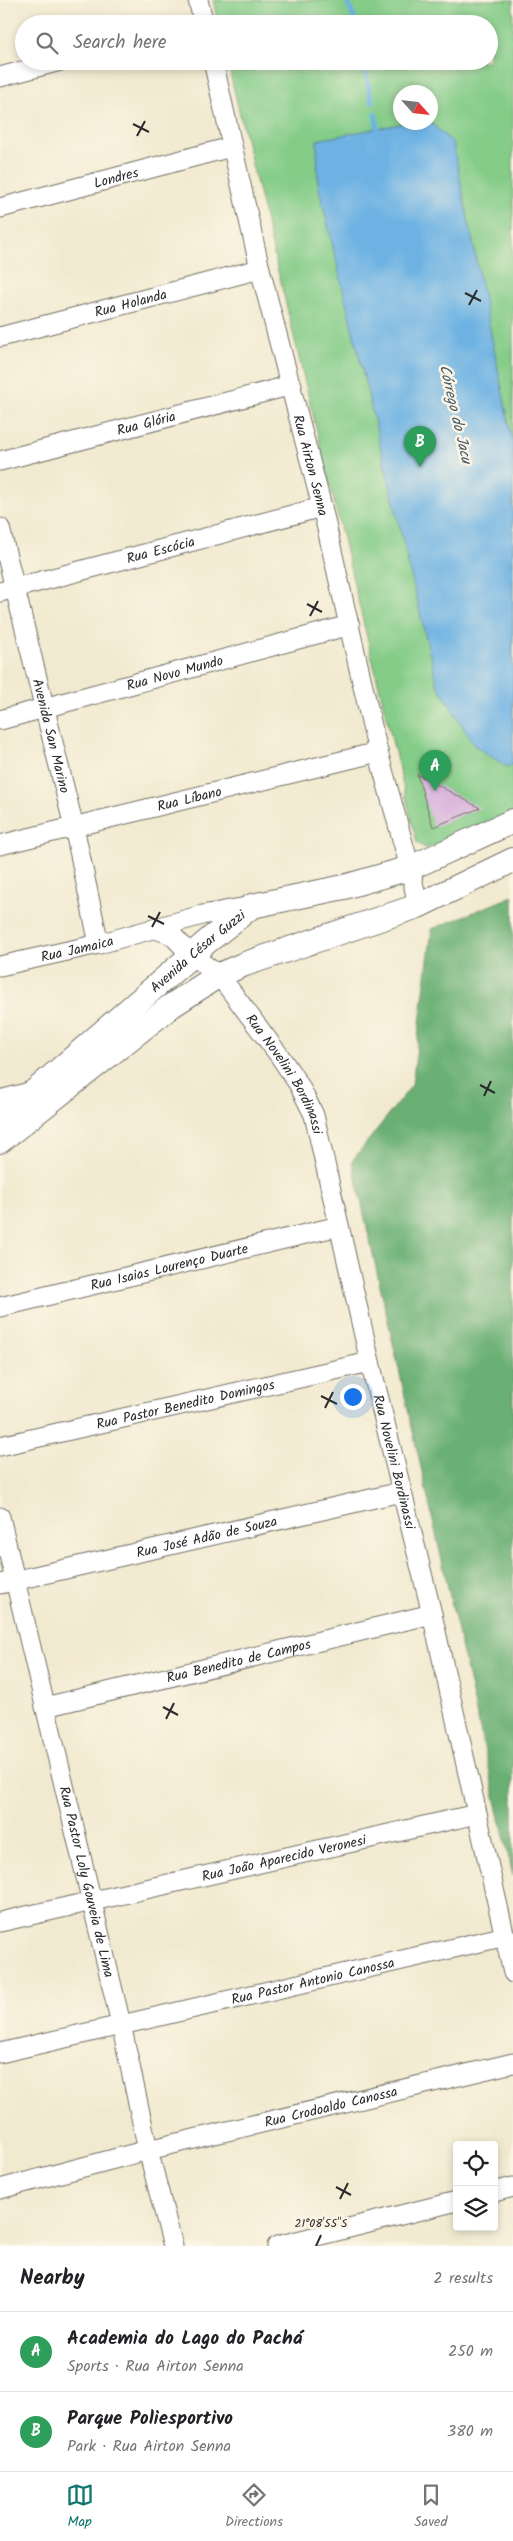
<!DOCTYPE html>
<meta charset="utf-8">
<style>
body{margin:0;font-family:Kalam,sans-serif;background:#f6f6f6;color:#202124}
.controls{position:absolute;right:15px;bottom:15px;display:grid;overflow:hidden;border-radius:5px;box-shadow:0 2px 8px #0003}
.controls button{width:45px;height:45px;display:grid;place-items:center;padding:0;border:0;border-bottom:1px solid #e0e0e0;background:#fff;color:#202124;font:25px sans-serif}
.compass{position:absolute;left:393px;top:85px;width:45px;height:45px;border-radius:50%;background:#fff;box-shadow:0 2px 8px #0003;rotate:117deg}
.you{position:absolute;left:352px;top:1396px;width:18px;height:18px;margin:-12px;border:4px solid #fff;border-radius:50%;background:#1a73e8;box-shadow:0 0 0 8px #1a73e833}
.badge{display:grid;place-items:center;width:32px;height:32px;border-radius:50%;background:#0f766e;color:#fff;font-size:16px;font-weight:700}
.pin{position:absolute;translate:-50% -41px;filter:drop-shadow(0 1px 2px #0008)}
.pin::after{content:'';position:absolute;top:26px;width:18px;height:15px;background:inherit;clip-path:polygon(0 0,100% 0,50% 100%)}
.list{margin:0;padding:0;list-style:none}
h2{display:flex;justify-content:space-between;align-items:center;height:65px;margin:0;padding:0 20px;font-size:21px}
h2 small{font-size:16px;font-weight:400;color:#757577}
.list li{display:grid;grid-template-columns:32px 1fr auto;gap:15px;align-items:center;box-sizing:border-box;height:80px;padding:0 20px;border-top:1px solid #e0e0e0}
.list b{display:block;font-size:19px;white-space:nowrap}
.list p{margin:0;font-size:16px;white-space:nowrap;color:#757577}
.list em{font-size:16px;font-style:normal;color:#757577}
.icon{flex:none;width:28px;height:28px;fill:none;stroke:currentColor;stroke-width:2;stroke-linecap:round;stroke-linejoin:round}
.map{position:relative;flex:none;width:513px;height:2246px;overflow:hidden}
.search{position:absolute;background:#fff;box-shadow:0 2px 8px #0003;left:15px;right:15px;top:15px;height:55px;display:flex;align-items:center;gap:12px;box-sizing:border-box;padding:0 18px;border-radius:28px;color:#757577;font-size:19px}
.sheet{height:225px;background:#fff}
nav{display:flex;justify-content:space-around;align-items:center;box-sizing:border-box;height:70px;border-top:1px solid #e0e0e0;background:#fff;font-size:14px;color:#757577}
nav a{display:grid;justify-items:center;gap:2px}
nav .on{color:#0f766e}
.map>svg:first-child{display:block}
.green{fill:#84cc88;stroke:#587c5a;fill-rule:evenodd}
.forest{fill:#6bb074;stroke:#4b6e50}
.water{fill:#6db2e3;stroke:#4c6e87}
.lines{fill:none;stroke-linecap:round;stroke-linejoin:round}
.stream{stroke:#6db2e3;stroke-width:5}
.building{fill:#d9b6dc}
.minor-casing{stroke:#716e65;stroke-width:21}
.tertiary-casing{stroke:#716e65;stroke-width:26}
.minor{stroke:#fff;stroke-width:19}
.tertiary{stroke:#fff;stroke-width:24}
.ticks{fill:none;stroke:#2b2b2b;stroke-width:2}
.labels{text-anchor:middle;stroke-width:5;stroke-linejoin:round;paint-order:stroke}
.street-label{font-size:14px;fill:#2b2b2b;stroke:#fcf5e5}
.water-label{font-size:15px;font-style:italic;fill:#425a6b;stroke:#fcf5e5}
.ticks-label{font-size:12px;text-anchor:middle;fill:#2b2b2b;stroke:#fcf5e5;stroke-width:5;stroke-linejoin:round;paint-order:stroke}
</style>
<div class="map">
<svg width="513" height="2246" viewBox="0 0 513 2246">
<rect width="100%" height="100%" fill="#fcf5e5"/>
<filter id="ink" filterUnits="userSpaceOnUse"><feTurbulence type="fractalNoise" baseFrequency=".02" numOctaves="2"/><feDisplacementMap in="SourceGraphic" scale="10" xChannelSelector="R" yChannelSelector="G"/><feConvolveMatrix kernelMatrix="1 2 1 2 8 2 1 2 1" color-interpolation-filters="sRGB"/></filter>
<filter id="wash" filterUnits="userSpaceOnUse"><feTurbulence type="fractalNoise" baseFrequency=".0096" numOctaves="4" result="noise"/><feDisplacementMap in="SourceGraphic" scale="20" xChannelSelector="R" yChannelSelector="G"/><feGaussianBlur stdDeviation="1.12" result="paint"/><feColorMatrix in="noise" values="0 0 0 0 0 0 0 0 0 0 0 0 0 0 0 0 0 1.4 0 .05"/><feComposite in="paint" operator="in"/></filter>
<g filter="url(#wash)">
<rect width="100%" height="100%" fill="#f2ead0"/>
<path class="green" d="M213,0h300v811l-75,35 -13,2 -8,-5 -190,-782h262v-37h-271zM400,92h30v30h-30z"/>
<path class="forest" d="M513,896v980l-161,-715 60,-76 20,-156z"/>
<path class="water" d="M430,122l23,21 60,301v320l-6,3 -33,-22 -37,-61 -119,-500 -1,-44 83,-16z"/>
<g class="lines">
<path class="stream" d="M347,0l9,24
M363,61l9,41
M375,114l4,20"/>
</g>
<g id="blocks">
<path class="building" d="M417,774l63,34 -47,19z"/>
</g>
</g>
<g filter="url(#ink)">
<use href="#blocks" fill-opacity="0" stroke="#716e65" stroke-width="1"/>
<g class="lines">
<defs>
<g id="minor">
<path d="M198,0l6,24"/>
<path id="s1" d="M213,61l47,208 62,238 56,245 32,116 8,38"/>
<path d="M0,77l60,-16"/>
<path id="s2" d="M0,208l231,-61"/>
<path id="s3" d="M0,337l260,-68"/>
<path id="s4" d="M0,461l292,-76"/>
<path id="s5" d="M0,528l74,299 25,117"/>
<path id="s6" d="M0,592l322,-85"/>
<path id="s7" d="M0,720l350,-95"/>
<path id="s8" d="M0,845l378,-93"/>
<path id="s9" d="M153,928l19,7 20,21 27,19 60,80 20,30 15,30 56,247 62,252 81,359"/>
<path id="s10" d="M0,966l99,-22 103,-29 50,-9"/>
<path d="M0,1100l30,-8"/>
<path id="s11" d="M0,1307l339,-81"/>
<path id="s12" d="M0,1446l370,-84"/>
<path id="s13" d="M0,1517l121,507 27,126 25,96"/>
<path id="s14" d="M0,1584l401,-92"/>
<path id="s15" d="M45,1707l387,-93"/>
<path id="s16" d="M0,1922l477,-108"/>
<path id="s17" d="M0,2053l506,-117"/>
<path id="s18" d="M0,2189l148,-39 365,-87"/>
<path d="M494,2192l19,-5"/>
<path d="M277,2246l180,-45"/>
</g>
<g id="tertiary">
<path id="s19" d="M0,1117l35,-26 174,-151 43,-34 92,-19 66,-19 103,-47"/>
<path d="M0,1141l171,-135 48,-31 26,-11 173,-58 95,-46"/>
</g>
</defs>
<use href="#minor" class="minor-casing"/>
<use href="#tertiary" class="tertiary-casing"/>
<use href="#minor" class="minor"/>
<use href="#tertiary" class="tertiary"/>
</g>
</g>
<path class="ticks" d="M133,124l16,8M137,136l8,-15M465,293l16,8M469,305l8,-15M307,604l15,8M310,616l8,-15M148,916l16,8M152,927l8,-15M480,1085l15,8M484,1096l7,-15M321,1396l16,8M325,1408l8,-16M163,1707l15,8M166,1719l8,-16M336,2187l15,8M340,2199l8,-16M316,2246l5,-11"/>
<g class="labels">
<g class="street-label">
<text dy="5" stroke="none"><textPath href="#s2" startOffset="120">Londres</textPath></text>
<text dy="5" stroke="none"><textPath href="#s3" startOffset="135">Rua Holanda</textPath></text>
<text dy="5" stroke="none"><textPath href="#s4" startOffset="151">Rua Glória</textPath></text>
<text dy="5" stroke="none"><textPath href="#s1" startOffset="416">Rua Airton Senna</textPath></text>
<text dy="5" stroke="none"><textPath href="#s6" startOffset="166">Rua Escócia</textPath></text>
<text dy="5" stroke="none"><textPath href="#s7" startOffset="181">Rua Novo Mundo</textPath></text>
<text dy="5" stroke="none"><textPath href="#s5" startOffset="214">Avenida San Marino</textPath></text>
<text dy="5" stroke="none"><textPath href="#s8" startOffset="195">Rua Líbano</textPath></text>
<text dy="5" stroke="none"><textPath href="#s10" startOffset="79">Rua Jamaica</textPath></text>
<text dy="5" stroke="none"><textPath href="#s19" startOffset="258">Avenida César Guzzi</textPath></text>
<text dy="5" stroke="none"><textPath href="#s9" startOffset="202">Rua Novelini Bordinassi</textPath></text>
<text dy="5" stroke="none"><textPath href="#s11" startOffset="174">Rua Isaias Lourenço Duarte</textPath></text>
<text dy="5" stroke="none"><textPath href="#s12" startOffset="190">Rua Pastor Benedito Domingos</textPath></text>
<text dy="5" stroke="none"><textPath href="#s9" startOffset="608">Rua Novelini Bordinassi</textPath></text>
<text dy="5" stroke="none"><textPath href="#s14" startOffset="212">Rua José Adão de Souza</textPath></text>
<text dy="5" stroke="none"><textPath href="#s15" startOffset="199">Rua Benedito de Campos</textPath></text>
<text dy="5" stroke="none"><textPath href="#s16" startOffset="291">Rua João Aparecido Veronesi</textPath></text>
<text dy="5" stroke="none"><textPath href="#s13" startOffset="375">Rua Pastor Loly Gouveia de Lima</textPath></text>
<text dy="5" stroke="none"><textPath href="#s17" startOffset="321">Rua Pastor Antonio Canossa</textPath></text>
<text dy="5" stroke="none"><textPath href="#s18" startOffset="341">Rua Crodoaldo Canossa</textPath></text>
</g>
<g class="water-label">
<text transform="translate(456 414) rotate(77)" y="5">Córrego do Jacu</text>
</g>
</g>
<g class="ticks-label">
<text x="321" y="2227">21°08'55"S</text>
</g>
</svg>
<div class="controls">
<button><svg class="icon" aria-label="locate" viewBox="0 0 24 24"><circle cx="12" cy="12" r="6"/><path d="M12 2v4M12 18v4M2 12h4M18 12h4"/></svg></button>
<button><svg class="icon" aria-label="layers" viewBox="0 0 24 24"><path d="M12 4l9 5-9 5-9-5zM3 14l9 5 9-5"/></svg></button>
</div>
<svg class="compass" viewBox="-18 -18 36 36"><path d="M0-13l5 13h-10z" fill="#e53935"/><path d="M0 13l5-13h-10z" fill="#757577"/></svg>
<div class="you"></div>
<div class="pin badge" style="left:435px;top:791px;background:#2e9e5b">A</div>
<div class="pin badge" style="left:420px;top:467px;background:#2e9e5b">B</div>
<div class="search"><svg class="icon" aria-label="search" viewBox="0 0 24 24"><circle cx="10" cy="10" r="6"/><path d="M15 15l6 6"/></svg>Search here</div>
</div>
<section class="sheet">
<h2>Nearby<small>2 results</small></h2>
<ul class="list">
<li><span class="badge" style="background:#2e9e5b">A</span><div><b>Academia do Lago do Pachá</b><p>Sports · Rua Airton Senna</p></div><em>250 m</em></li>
<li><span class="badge" style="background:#2e9e5b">B</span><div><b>Parque Poliesportivo</b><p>Park · Rua Airton Senna</p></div><em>380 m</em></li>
</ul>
</section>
<nav>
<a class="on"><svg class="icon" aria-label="map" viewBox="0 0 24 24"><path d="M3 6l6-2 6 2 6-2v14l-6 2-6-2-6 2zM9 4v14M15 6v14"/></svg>Map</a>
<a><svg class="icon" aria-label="directions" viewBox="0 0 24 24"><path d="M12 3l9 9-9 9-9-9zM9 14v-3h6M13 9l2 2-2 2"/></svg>Directions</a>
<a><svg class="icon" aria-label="saved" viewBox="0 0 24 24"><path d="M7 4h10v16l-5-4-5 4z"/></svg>Saved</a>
</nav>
